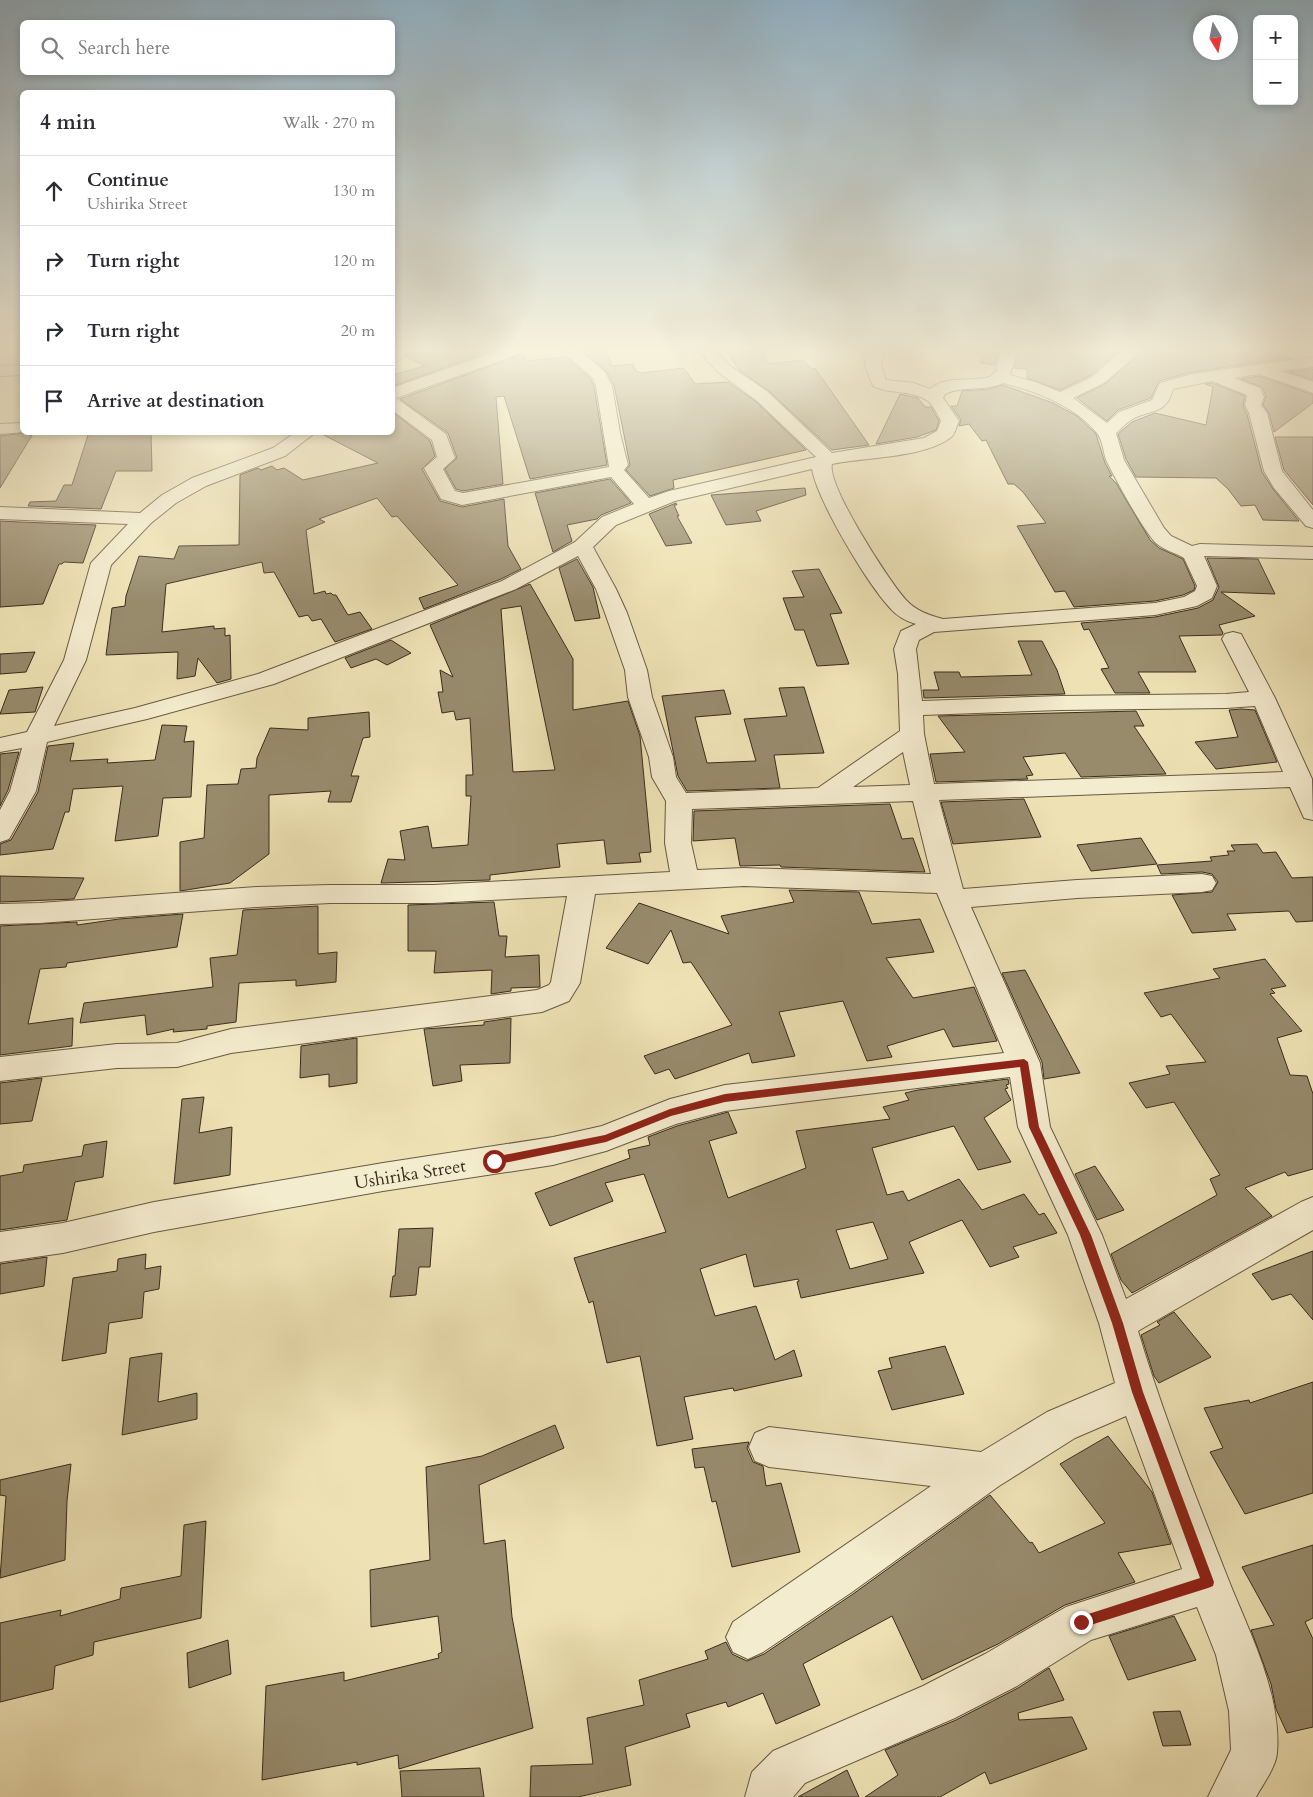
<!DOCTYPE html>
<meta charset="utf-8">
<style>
body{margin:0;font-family:Cardo,serif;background:#f2f2f3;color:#2b2b33}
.controls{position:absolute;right:15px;top:15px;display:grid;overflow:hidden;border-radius:8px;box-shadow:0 2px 8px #0003}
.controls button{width:45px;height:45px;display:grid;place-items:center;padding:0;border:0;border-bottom:1px solid #e1e1e2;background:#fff;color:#2b2b33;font:25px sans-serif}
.compass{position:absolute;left:1193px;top:15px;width:45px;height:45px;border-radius:50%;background:#fff;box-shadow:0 2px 8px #0003;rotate:170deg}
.stop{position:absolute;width:15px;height:15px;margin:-11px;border:4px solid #8f2418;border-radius:50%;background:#fff}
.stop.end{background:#8f2418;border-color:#fff;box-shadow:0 1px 5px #0008}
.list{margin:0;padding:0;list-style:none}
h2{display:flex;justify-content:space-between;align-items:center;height:65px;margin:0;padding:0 20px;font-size:21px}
h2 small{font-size:16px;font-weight:400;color:#7c7c81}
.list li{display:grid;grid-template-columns:32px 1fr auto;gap:15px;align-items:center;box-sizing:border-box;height:70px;padding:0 20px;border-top:1px solid #e1e1e2}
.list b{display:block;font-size:19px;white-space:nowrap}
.list p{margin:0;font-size:16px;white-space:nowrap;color:#7c7c81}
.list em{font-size:16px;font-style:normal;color:#7c7c81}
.icon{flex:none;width:28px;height:28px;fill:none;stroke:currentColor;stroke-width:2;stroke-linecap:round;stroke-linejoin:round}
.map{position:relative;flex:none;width:1313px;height:1797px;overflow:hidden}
.search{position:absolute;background:#fff;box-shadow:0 2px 8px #0003;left:20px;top:20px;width:375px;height:55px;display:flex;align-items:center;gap:12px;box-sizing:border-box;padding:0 18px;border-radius:8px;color:#7c7c81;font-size:19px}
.panel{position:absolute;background:#fff;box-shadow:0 2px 8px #0003;left:20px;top:90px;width:375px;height:345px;border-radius:8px}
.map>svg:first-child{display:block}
.building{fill:#978b6c;stroke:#392c1d;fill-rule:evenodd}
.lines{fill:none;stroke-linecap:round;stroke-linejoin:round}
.minor-casing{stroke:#665a43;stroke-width:2}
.minor{fill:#f4ecce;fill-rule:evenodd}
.route{fill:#8f2418}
.labels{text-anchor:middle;stroke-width:5;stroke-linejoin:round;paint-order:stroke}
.street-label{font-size:18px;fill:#392c1d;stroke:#f4ecce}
</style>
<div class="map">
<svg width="1313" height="1797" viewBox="0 0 1313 1797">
<rect width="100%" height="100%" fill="#eee2b4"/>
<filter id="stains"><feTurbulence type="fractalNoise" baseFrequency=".004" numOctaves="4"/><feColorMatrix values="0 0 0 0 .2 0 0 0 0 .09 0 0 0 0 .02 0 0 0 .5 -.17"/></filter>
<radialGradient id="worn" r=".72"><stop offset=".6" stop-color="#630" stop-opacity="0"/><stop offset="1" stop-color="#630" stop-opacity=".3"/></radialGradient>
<path class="building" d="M406,350h87l-97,35 -4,-2v-8l33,-9 -20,-10z
M582,350h24l6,16 21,-2 3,7 5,2 43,-5 11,16 33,-2 27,19 51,49 -133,30 1,8 -24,8 -24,-26 4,-5 -16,-80 -8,-14z
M726,350h35l8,14 34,-4 9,9 3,-1 54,77 -37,5 -63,-59 -30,-21z
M982,350h17l-4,15 -14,-2z
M1019,350h101l-29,25 -31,15 -33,-12v-9l-13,-1z
M1144,350h130l17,8 -99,14 -33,9 -8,17 -33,12 -11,11 -30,-23 28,-14z
M523,354l3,7 40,-4 24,21 4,9 13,78 -77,14 -26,-83 -8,1 7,87 -40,7 -7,-2 -11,-20 12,-11 -9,-25 -48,-34z
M1313,369v11l-24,-8z
M1259,376l54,19v8l-39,29 -5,-19 -6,-8 3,-9 -4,-9 -21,-8z
M1212,383l33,13 -2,10 4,8 15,58 11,17 26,32 -36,-1 -8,-15 -14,1 -13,-17 -12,-11 -80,-1 -10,-18 -8,-25 14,-12 23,-9 51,12 7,-38 -8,-3z
M1003,385l50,18 24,13 19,18 9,29 7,13h-3l7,7 34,57 9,8 24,11 12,27 -1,4 -11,5 -28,6 -81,6 -9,-16 -10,1 -38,-66 29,-3 -23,-31 -9,-8h-6l-22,-44 -4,1 -13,-17 -10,2 2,-6 -10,-14h6l5,-15 27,-2z
M900,394l18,4 7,9h6l8,14 -3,9 -19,7 -41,7z
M395,414l35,27 5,15 -13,13 18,32 22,6 42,-8 4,47 13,23 -20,10 -77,30 -5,-11 39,-13 -61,-69 -5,1 -15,-19 -58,21 6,3 -19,8 8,64 11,-3 1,3 5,-1 2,2h3l12,20 12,-3 12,17 -37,13 -14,-23 -9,2 -4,-6 -9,2 -25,-45 -10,1 -2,-11 -96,22 -4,48 52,-6v3l11,-1v8l5,-1 1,44 -14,4 -19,-25 -3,18 -18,3 1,-27 -72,3 6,-47 13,-2 1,-10 13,-40 35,3 5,-13 60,-1 1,-70 18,-7 3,2 11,-4 5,4 7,-2 19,12 75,-17 -60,-31h74v-17z
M34,432l-34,56v-52z
M89,432h62l1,39h-36l-15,38 -73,-3 2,-4 26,-1 8,-16h8z
M1275,437h38v68l-29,-35z
M610,479l21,24 -30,12 -4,4 -30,6 5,16 -19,11 -18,-59z
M805,488l1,7 -50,16 5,10 -35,4 -15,-30z
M676,503l1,2h-3l5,11h-2l15,27 -26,3 -17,-32z
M0,521l20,1 76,3 -13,38 -19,-1 -2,2h-3l-16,40 -43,3z
M1207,558l51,1 17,35 -54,-2 34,24 -36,9 4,8 -1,2 -43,1 17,36h-58l12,21h-35l-14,-24 8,-1 -20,-39 -5,1 -3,-7 74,-6 43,-9 15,-8 6,-13z
M577,559l16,28 7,31 -25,3 -16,-53z
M819,569l23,44 -12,1 19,50 -32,2 -13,-36h-9l-12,-32 21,-1 -12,-26z
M530,584l43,75v51l55,-9 12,35 11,116 -12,1 2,9 -34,2 -3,-24 -47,4 3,23 -70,8v5l-109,3 7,-24 17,1 -5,-29 28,-5 4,22 36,-3 3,-49h-5v-21h7l-3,-57 -14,2 -2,-9 -12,2 -4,-21h5l-3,-22 13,7 -23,-52zM521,606l34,164 -42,2 -12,-163z
M391,640l20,13 -24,12 -11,-6 -25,9 -6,-10z
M1018,641h24l15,29 8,24 -141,4 -1,-8h16l-5,-18h25l2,5 71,-2z
M35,652l-9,20 -26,2v-20z
M43,687l-8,25 -35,2 9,-24z
M804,687l20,66 -50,2 6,33 -93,3 -9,-15 -16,-80 62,-6 7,24 -36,3 12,46 49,-2 -12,-42 43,-3 -8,-28z
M1241,709l14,1 22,52 -61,7 -21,-27 43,-5 -9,-27z
M1136,711l8,15h-10l32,48 -85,3 -16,-24 -42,4 10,18 -7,1 2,3 -92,3 -6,-28 35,-2 -27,-36z
M369,712l1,25 -7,1 -12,38h8l-8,26h-23l3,-11 -62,4v59l-39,29 -50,8v-49l24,-4 3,-53 31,-1 3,-15 15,-1 1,-10 13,-30 38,2v-12z
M162,725l25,1 -3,16 10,-1 -3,56 -28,1 -5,38 -43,5 8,-55 -50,3 -4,23h-4l-12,37 -53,6v-11l11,-4 27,-48 10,-46 26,-3 -4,18 38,-2 -1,4 48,-3z
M19,752l-11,38 -8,16v-52z
M1024,799l17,38 -88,7 -12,-42z
M890,804l12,35 11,-1 12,34 -144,-5 -1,-2 -40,1 -5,-28 -42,3 1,-30z
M1141,838l16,26 -66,7 -14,-26z
M1257,844l6,9 13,-1 16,26 21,-1v44l-17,1 -7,-11 -62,3 9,16 -44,3 -20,-38 40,-3 6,-10 -6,-8 -10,-2 -41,2 -4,-9 55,-4 -2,-4 19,-2 -2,-4h8l-4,-6z
M0,876l84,2 -10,21 -74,3z
M789,890l70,2 13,32 48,-5 14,33 -48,6 27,40 61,-11 23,54 -44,6 -9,-18 -57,17 5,11 -25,4 -24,-60 -64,11 16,44 -43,7 -3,-10 -74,26 -6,-10 -14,5 -11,-18 88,-31 -41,-63 -8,1 -12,-33 -23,34 -42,-16 33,-45 90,31 -8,-18 73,-14z
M494,902l5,34h8l-2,21 34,-2 1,32 -29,1v3l-20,3 1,-24 -58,3 2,-22h-28v-46z
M318,906v48l19,-2 -1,30 -40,4v-6l-57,3 -3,39 -29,4v3l-34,3 1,-3 -27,6 -2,-20 -65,8 4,-20 129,-16 -3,-29 27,-3 6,-45z
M183,914l-6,33 -110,16 -1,4 -26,2 -12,55 45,-6 -1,28 -72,9v-129l77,-4v3l42,-6z
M1265,959l21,27 -15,3 4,4 -5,1 32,37 -25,7 13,37 17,1 6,18v75l-25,7 -3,-4 -40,16 27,28 -140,77 -11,-13 -10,-26 106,-59 -7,-16 10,-4 -46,-73 -28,6 -17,-25 41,-9 -4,-8 40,-4 -35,-48 -10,3 -17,-24 76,-15 -7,-9z
M1025,970l20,38 35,65 -36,6 -2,-17 -40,-89z
M511,1018l-1,45 -50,2 2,16 -29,5 -9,-57 60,-4v-3z
M357,1038v45l-28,4v-13l-29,4 1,-32z
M42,1078l-10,43 -32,3v-41z
M1008,1079l1,5 -3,1 2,3 -3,1 6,11 -27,18 27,44 -33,8 -24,-44 -82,22 15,47 16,-4 5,10 51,-22 23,31 42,-16 15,21 5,-2 13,20 -44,14 6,10 -29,10 -28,-47 -53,22 15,31 -123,25 -4,-16 2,-1 -1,-2 -44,8 -8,-33 -46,15 15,47 41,-10 19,54 19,-10 8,26 -68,15 -1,-3 -49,9 9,42 -36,7 -17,-90 -33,7 -14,-62 -4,2 -15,-45 92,-26 -22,-58 -39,9 8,18 -63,25 -15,-33 95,-35 -2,-8 22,-5 -2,-8 29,-11 51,-14 9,21 -28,8 19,57 78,-30 -10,-37 94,-12 -7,-12 26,-7 -4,-7 13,-3zM873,1222l15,37 -38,10 -14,-39z
M204,1097l-5,36 33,-6 -2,48 -56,9 8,-85z
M107,1141l-4,36 -28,5 -8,38 -67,10v-54l23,-4 1,-7 58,-9 2,-11z
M1095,1166l29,44 -27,10 -22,-46z
M433,1228l-3,39h-11l-3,28 -26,2 3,-21h2l4,-47z
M1313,1251v69l-22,-26 -19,6 -20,-26z
M146,1254l-1,15 16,-3 -2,23 -15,3 -2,26 -33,5 -3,30 -44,8 11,-83 44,-7 1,-12z
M47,1257l-3,29 -44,8v-30z
M1174,1312l37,45 -52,26 -5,-7 -13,-41 19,-10 -3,-3z
M945,1346l19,48 -72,16 -14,-39 14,-3 -3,-10z
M162,1353l-4,49 39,-9v26l-75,16 8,-77z
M1313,1382v111l-68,21 -35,-62 13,-4 -19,-40 45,-8 1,3z
M555,1425l9,23 -85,37 5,59 21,-4 7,77 21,111 -134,41 -1,-14 -41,10v-3l-95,18 4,-94 78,-14v9l95,-23 -1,-4 4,-2 -4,-36 -67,11 -1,-57 60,-10 -4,-93 56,-11z
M1108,1436l44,56 19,52 -53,9 17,29 -70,23 -67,39 -76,36 -30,-64 -89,48 17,41 -44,19 -13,-31 -35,14 -2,-5 -40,12 4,13 -65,20 6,38 -53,12h-48l1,-31 62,-2 -6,-46 57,-13 -5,-25 69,-21 -3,-8 21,-9 6,12 15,7 17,-7 89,-60 137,-99 40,48 2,-1 7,11 66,-30 -45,-59z
M749,1442l-2,6 6,14 10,4 3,20 15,-3 19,69 -68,15 -16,-66 -4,1 -8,-35 -9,1 -3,-19z
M71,1464l-4,37 -2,59 -65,18 6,-82 -6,-1v-15z
M206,1521l-5,97 -107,24 -1,13 -38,11 -2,23 -53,13v-79l61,-13 -1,6 60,-17 1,-11 60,-12 3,-51z
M1313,1545v73l-8,4 8,17v88l-26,6 -11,-24 -5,-25 -20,-54 23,-5 -32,-58z
M1174,1616l22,44 -68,20 -19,-44z
M228,1640l3,34 -42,14 -2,-35z
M1049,1668l15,32 -46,13 1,7 53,-3 15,32 -97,35 -5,-12 -45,25h-75l33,-22 -13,-25 71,-30 62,-32z
M1180,1711l11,34 -28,1 -10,-34z
M480,1768l4,29h-82l-2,-26z
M847,1770l12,27h-61z"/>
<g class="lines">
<defs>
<path id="minor" d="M392,350h12l1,3 -7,8 -6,2z
M500,350h24l-2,3 -126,45 50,36 9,24 -12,11 12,22 8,2 146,-26 -13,-81 -4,-9 -31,-27h18l26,22 7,14 8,47 8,32 -4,5 25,28 20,-7 147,-34 -60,-57 -38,-28 -20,-22h17l15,16 38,26 64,61 92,-15 13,-7 4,-10c-3,-6 -8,-16 -13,-20 -17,-12 -37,-6 -55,-15l-8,-20 3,-16h16l-3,16 5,14 28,3 16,6c16,-14 41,-7 60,-12l6,-6 5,-21h16l-7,25 28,8 22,9 32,-15 31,-27h19l-38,33 -31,15 34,25 12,-11 33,-12 8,-17 32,-9 121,-17v10l-32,4 32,11v11l-54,-19 -25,4 26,10 4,9 -3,8 6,8 15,58 31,39v18l-7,-2 -32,-38 -10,-17 -15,-58 -4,-8 2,-10 -35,-14 -39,8c-7,27 -22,19 -42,31 -5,3 -10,9 -15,13l8,27 40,68 7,8 21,10 8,-2 113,3v12l-109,-3 13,30 -5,12 -15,8 -42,9 -221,17 -15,8 -3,9 6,52 138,-5 166,-2 23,-2 -27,-53 3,-5 8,-2 8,2 34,64 37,81 1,41 -9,-2 -14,-31 -351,13 24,89 114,-9 125,-6 10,2 4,7 -4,7 -10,2 -125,6 -106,9 69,156 10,64 52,108 24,64 175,-97 12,-5v33l-175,101c25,83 57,164 89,245 21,54 55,117 50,177 -1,14 -14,31 -21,44h-48l23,-47 -2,-39 -13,-56 -19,-48 -106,33 -74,46 -62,32 -150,65 -12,14h-48l7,-25 21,-21 150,-65 62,-32 81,-47 116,-38 -56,-153 -51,22 -76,48 -147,106 -89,60 -15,7 -15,-7 -7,-15 7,-15 198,-136 -162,-19 -14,-6 -6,-14 6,-14 14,-6 212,25 66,-40 68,-29 -16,-60 -31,-88 -50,-108 -8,-50 -285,34 -49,13 -70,27 -53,14 -170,26 -229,41 -91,21 -63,9v-30l63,-9 91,-21 229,-39 170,-26 49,-11 68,-27 55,-14 279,-32 -67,-160 -193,-7 -149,8 -15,89 -11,18 -27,11 -311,41 -54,14 -60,1 -117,13v-24l117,-13 60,-1 54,-14 306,-39 12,-5 2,-3 16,-86 -134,7h-103l-73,4 -217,16 -40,1v-20l40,-1 217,-16 73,-2h103l237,-13 -5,-29 1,-42 -14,-24 -3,-20 -21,-60 -3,-27 -20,-57 -9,-24 -18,-33 -62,33 -242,95 -127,35 -100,23 -11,49 -27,48 -9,3v-32l10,-19 12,-43 -22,4v-14l27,-6 37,-72 27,-97 37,-39 -128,-5v-12l140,6 22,-18 30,-17 81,-30 23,-16h20l-31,24 -79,30 -30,17 -25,20 -40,42 -25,95 -32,66 81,-18 123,-34 244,-93 73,-39 27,-25 32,-13 -23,-27 -149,28 -21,-6 -17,-31 13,-11 -5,-17 -40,-30v-22zM1003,383c33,8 72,23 94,50 6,7 6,20 10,29 8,16 38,72 50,82 7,6 19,9 27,14l13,28 -2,5 -11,6 -29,6 -212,16c-14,-4 -27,-8 -37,-19 -16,-17 -80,-116 -74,-136 32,-7 92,-6 118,-26 5,-3 6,-11 9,-17l-16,-23 2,-4c18,-9 40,-2 58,-11zM812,469c6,33 55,114 78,139 8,9 16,13 26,16l-15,7 -7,18 4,25 2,57 -82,57 -132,5 -10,-16 -3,-20 -21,-60 -5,-27 -20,-57 -11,-24 -23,-42 23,-22 59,-24zM1255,706l28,66 -349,12 -10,-50 -1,-19 137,-5 166,-2zM903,752l7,33 -57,2zM913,801l18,73 -187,-6 -47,2 -6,-27 1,-34z
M22,365v10l-22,1v-10z
M22,423v9h3l-25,2v-10z"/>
</defs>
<use href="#minor" class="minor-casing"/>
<use href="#minor" class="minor"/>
</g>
<linearGradient id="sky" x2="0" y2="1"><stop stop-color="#91aebf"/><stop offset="0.58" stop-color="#f7f2dd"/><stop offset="1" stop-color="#f7f2dd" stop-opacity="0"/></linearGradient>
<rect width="1313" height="602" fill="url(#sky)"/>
<path class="route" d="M1024,1059l4,3 11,65 52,108 32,88 20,69 71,190 -1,4 -5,2 -127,40 -5,-1 -2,-5 2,-4 124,-40 -68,-186 -20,-69 -32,-88 -51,-108 -9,-60 -295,35 -54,14 -65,26 -112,23 -5,-4 5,-4 111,-22 65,-26 55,-15z"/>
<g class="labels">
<g class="street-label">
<text transform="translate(410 1174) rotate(-9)" y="6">Ushirika Street</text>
</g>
</g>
<rect width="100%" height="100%" filter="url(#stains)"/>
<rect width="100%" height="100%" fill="url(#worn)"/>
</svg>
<div class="controls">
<button>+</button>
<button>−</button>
</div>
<svg class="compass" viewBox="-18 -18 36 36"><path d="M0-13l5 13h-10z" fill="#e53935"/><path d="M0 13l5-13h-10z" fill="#7c7c81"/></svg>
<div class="stop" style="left:494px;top:1161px"></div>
<div class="stop end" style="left:1081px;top:1622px"></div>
<div class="search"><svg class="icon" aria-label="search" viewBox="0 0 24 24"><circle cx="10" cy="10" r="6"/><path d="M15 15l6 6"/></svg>Search here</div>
<section class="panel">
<h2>4 min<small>Walk · 270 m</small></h2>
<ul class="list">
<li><svg class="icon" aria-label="ahead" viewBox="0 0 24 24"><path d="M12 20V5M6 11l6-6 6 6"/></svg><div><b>Continue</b><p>Ushirika Street</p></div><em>130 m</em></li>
<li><svg class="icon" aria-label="right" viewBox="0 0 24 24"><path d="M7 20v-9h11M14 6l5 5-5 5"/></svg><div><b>Turn right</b></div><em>120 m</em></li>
<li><svg class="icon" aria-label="right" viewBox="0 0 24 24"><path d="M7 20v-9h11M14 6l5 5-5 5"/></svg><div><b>Turn right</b></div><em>20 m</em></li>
<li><svg class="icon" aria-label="arrive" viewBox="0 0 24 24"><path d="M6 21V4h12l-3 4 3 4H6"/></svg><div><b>Arrive at destination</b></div></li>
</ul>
</section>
</div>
